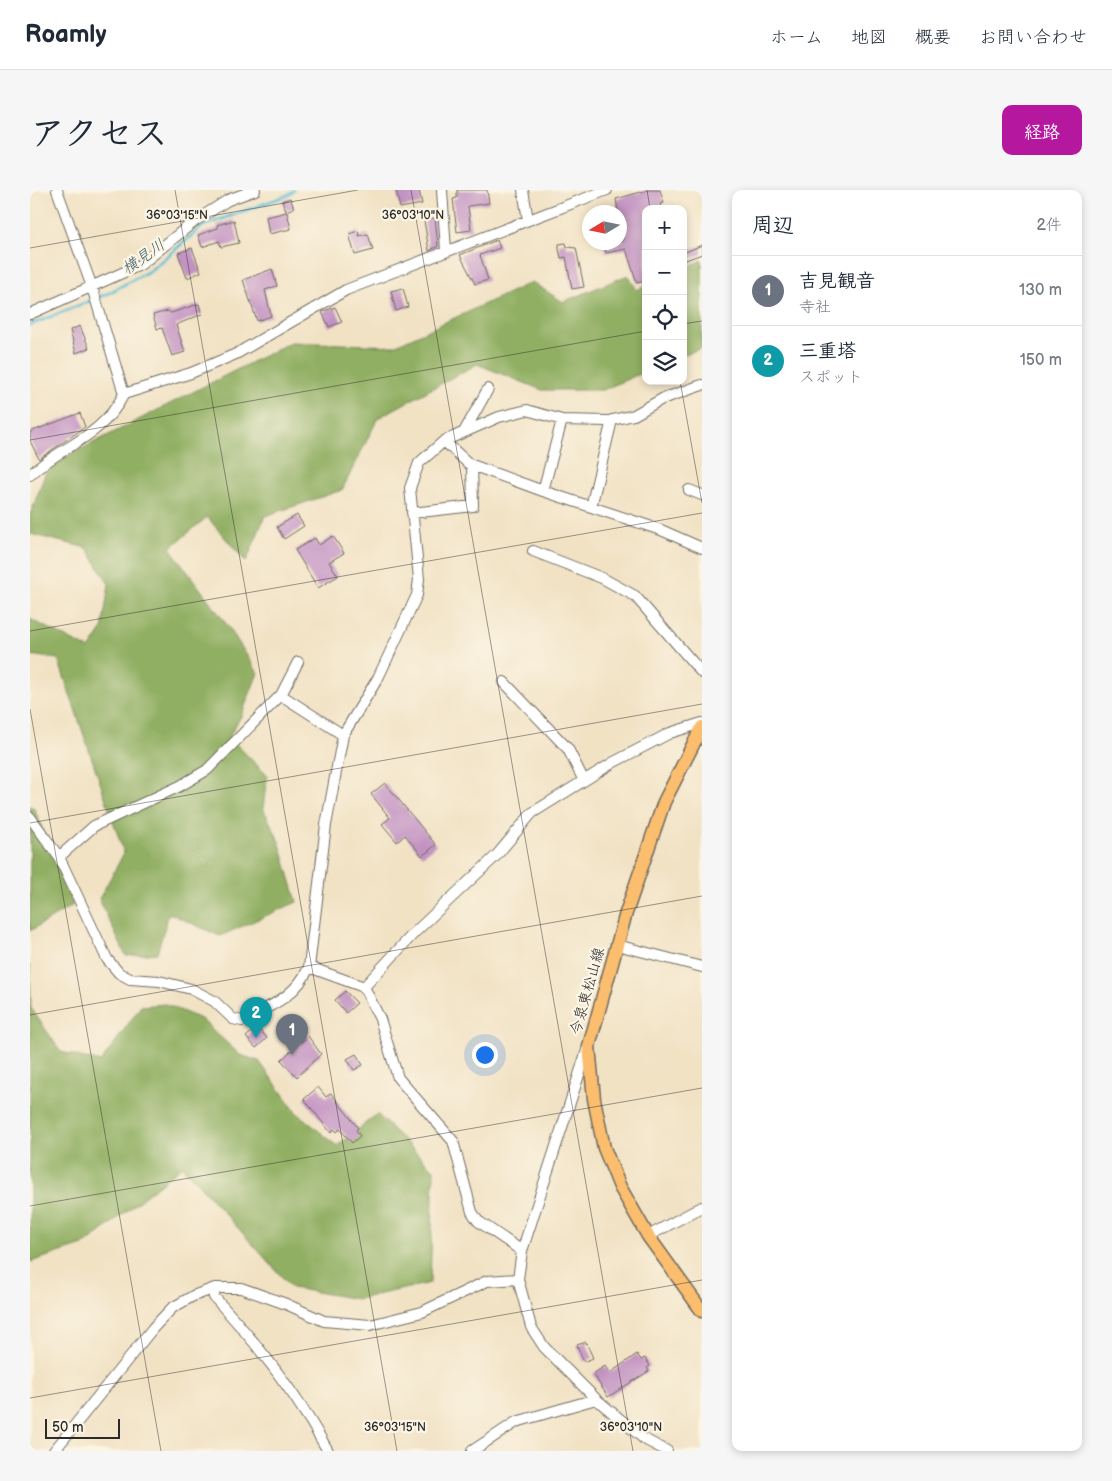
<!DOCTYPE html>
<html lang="ja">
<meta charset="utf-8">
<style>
body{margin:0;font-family:"Balsamiq Sans","Klee One",sans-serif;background:#f6f6f7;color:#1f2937}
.controls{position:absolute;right:15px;top:15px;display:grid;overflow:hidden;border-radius:10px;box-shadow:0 2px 8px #0003}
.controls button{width:45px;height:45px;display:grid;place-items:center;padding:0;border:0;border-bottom:1px solid #e0e1e3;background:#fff;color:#1f2937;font:25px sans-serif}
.compass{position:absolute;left:552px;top:15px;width:45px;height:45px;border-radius:50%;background:#fff;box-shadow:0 2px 8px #0003;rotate:260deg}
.scale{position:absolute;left:15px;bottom:12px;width:75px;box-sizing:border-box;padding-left:5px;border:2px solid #2b2b2b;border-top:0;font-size:14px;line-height:18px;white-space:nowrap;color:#2b2b2b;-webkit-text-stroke:4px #fcf5e5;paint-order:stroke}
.you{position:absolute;left:454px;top:864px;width:18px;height:18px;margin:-12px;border:4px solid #fff;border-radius:50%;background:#1a73e8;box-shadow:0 0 0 8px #1a73e833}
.badge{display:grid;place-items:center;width:32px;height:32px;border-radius:50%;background:#b5179e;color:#fff;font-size:16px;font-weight:700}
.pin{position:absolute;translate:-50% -41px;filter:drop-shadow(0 1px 2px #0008)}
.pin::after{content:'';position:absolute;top:26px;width:18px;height:15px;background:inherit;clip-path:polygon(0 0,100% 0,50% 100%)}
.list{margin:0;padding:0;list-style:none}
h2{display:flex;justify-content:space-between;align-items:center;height:65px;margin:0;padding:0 20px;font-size:21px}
h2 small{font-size:16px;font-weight:400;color:#747a83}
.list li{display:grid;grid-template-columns:32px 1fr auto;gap:15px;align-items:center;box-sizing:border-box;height:70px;padding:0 20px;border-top:1px solid #e0e1e3}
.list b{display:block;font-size:19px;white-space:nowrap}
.list p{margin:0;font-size:16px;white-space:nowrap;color:#747a83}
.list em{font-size:16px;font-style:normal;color:#747a83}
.icon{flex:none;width:28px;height:28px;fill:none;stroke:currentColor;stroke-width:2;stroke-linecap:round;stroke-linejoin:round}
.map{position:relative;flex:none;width:672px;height:1261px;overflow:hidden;border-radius:10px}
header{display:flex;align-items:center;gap:30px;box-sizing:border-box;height:70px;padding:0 25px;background:#fff;border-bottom:1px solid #e0e1e3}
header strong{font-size:24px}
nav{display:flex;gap:28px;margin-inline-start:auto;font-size:18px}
.intro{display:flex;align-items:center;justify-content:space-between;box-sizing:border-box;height:120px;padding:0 30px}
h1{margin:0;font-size:35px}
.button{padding:12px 22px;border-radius:10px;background:#b5179e;color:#fff;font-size:18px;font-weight:700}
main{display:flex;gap:30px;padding:0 30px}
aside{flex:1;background:#fff;border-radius:10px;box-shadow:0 2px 8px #0003}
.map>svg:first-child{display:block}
.forest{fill:#90af62;stroke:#5e6d46}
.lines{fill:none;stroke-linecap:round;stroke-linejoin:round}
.stream{stroke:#57bdd5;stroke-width:3}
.building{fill:#c292c2}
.minor-casing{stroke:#706b61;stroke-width:12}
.major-casing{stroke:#706b61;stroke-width:15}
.minor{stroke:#fff;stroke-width:10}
.major{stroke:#fbbd6e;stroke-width:12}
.ticks{fill:none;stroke:#2b2b2b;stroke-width:1;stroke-opacity:0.45}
.labels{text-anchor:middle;stroke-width:4.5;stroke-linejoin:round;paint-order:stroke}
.street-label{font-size:15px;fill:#2b2b2b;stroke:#fcf5e5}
.water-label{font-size:16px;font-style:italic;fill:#3a5e66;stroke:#fcf5e5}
.ticks-label{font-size:12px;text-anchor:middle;fill:#2b2b2b;stroke:#fcf5e5;stroke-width:4.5;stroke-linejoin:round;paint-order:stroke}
</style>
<header>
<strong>Roamly</strong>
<nav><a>ホーム</a><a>地図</a><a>概要</a><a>お問い合わせ</a></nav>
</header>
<div class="intro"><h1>アクセス</h1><a class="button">経路</a></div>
<main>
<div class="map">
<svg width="672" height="1261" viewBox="0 0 672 1261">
<rect width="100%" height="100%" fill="#fcf5e5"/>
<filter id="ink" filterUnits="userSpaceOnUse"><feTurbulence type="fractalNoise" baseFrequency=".02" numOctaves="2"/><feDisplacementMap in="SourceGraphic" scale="10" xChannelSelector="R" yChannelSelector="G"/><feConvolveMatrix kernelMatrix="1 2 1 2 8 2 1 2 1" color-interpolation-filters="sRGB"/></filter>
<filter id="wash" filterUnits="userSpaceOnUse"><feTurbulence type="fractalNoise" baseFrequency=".0096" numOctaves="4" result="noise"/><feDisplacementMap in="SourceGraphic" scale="20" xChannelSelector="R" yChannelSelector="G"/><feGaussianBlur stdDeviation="1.12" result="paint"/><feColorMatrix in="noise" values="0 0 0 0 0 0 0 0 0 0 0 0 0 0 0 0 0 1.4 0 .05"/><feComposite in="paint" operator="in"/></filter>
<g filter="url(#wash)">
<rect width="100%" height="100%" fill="#f1e2c4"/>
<path class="forest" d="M672,70v88l-19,7v-86z
M598,85l9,15 9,-4v85l-43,19h-61l-65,-26 -99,54 -36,72 -77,26 -19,46 -39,-45 -37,31 60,81 28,44 -17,43 -12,21 38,38 -4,33 16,33 18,61 -77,34 -51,-23 -12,40 -31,3 -27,-57 25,-46 -66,-194 -28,-4v-36l59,30 13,-19 7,-46 -22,-36 -57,-14v-19l18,-49 243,-124 103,4 138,-64 31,20z
M0,616l4,2 39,97 -43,26z
M0,775l1,43 30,44 40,10 40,-56 24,-2 36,15 39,36 19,6 37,51 41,34 40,-32 57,56 -4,113 -72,16 -66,-11 -110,-122 -96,78 -56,18z"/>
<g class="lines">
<path class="stream" d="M0,135l77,-31 44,-24 52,-44 85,-31 6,-5"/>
</g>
<g id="blocks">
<path class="building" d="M366,0h23l3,14 -22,4z
M427,0h30l2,13 -21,3 3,24 -14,2 -4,-33 4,-1z
M618,0h12l4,13 -4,1 1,5h-15v72l-9,2 -11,-34 -20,4 -2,-7 19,-5 -7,-42z
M260,8l4,10 -8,3 -4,-10z
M257,22l4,17 -22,5 -3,-17z
M405,28l3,28 -9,5 -5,-31z
M204,30l5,23 -18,4 -2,-6 -17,6 -4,-12 20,-7 -1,-3z
M328,41l1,5 9,-2 5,16 -18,5 -6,-21z
M467,50l3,8 -20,7 8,25 -13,4 -15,-29z
M536,53l1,4 9,1 8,39 -12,2 -6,-32 -5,1 -2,-9v-5z
M672,55v9l-19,7v-8z
M162,58l9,24 -14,6 -9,-25z
M242,79l5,17 -12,4 6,26 -14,5 -14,-41z
M373,98l5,19 -12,4 -5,-20z
M169,114l3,10 -26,11 9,27 -13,4 -10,-28 -5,1 -4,-14 15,-4 3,2z
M305,117l7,15 -13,5 -7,-15z
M50,136l9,22 -13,5 -6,-23z
M50,223l5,14 -46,32 -9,-18v-9z
M267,325l7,11 -20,13 -7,-12z
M303,346l11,17 -15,9 9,14 -20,12 -23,-38 20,-12 4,7z
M355,593l51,62 -14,11 -17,-21 -8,7 -15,-18 8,-6 -19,-24z
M315,801l12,12 -11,10 -11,-13z
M227,837l10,11 -11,10 -10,-11z
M278,846l13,18 -24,23 -16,-17z
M326,864l7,11 -9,5 -7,-11z
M288,897l8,10 5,-4 27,35 -2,2 4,6 -8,7 -12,-14 -3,3 -3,-3 -3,4 -27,-34z
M556,1152l7,16 -9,4 -7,-17z
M607,1164l4,6 4,-2 5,8 -3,2 2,3 -41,26 -15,-23 12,-8 5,7z"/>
</g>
</g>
<g filter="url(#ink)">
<use href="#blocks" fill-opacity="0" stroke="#706b61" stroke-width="1"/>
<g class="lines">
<defs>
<path id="minor" d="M412,0l4,61
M493,0l5,30
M0,124l110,-49 55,-44 33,-21 27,-10
M94,204l67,-21 45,-19 110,-64 261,-100
M434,242l24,-43
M414,251l25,23 74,27 118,39 41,18
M0,285c33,-31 70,-35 94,-81l-32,-107 -35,-97
M659,300l13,5
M513,301l19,-71
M561,317l21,-87
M382,323l61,-7 -1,-41
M503,361l69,27 33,18 67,77
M474,492l64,67 15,30
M251,505l17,-33
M0,627l29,40 48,102 12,14 11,6 29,2 32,8 23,12 19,18 9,2c28,-15 54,-24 67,-54l17,-142 17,-90 35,-57 39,-83 2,-16 -9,-91 9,-25 25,-22 55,-24 28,-7 35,10 46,1 26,-6 28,-16 40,-14
M29,667l35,-31 86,-40 27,-16 74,-75 62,40
M587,755l85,22
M279,777l55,20 16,32 18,59 55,63 19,71 6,9 44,30
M334,797l50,-54 83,-78 35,-42 82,-51 56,-29 32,-10
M558,857l-66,204 -4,28 13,48 13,20 52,52 48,40 23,12
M618,1046l54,-29
M185,1098l-1,9c45,48 82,96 114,154
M24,1261l99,-123 19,-20 21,-12 22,-8h26l45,16 38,17 46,4 52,-13 65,-31 31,-2
M442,1261l44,-29 80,-23"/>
<path id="major" d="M672,537l-38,75 -38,111 -37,133 5,53 10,49 16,39 28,49 54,75"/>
</defs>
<use href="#minor" class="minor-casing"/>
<use href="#major" class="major-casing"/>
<use href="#minor" class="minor"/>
<use href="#major" class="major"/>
</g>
</g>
<path class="ticks" d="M145,0l222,1261M381,0l222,1261M617,0l3,19M0,58l328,-58M653,134l19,-3M650,191l22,122M0,250l616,-109M0,441l672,-118M0,519l131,742M0,633l672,-119M0,825l672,-119M0,1016l672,-118M0,1208l672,-118"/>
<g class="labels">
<g class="street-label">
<text transform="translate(557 801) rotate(-74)" y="5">今泉東松山線</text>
</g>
<g class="water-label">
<text transform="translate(113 66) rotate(-35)" y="6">横見川</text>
</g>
</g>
<g class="ticks-label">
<text x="147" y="29">36°03'15"N</text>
<text x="383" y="29">36°03'10"N</text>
<text x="365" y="1241">36°03'15"N</text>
<text x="601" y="1241">36°03'10"N</text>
</g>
</svg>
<div class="controls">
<button>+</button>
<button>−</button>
<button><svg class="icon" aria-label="locate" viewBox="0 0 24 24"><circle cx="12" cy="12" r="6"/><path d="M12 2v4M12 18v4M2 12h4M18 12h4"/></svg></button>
<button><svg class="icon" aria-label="layers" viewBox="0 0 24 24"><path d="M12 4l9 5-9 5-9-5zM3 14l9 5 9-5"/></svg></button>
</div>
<svg class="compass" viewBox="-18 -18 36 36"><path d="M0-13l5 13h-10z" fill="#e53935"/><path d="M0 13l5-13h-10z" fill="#747a83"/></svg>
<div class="scale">50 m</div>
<div class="you"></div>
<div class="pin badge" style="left:262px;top:865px;background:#6b7280">1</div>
<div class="pin badge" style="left:226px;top:848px;background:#0f9aa8">2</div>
</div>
<aside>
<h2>周辺<small>2件</small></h2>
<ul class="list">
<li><span class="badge" style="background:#6b7280">1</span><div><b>吉見観音</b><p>寺社</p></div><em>130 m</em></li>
<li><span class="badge" style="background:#0f9aa8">2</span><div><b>三重塔</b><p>スポット</p></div><em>150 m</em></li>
</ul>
</aside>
</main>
